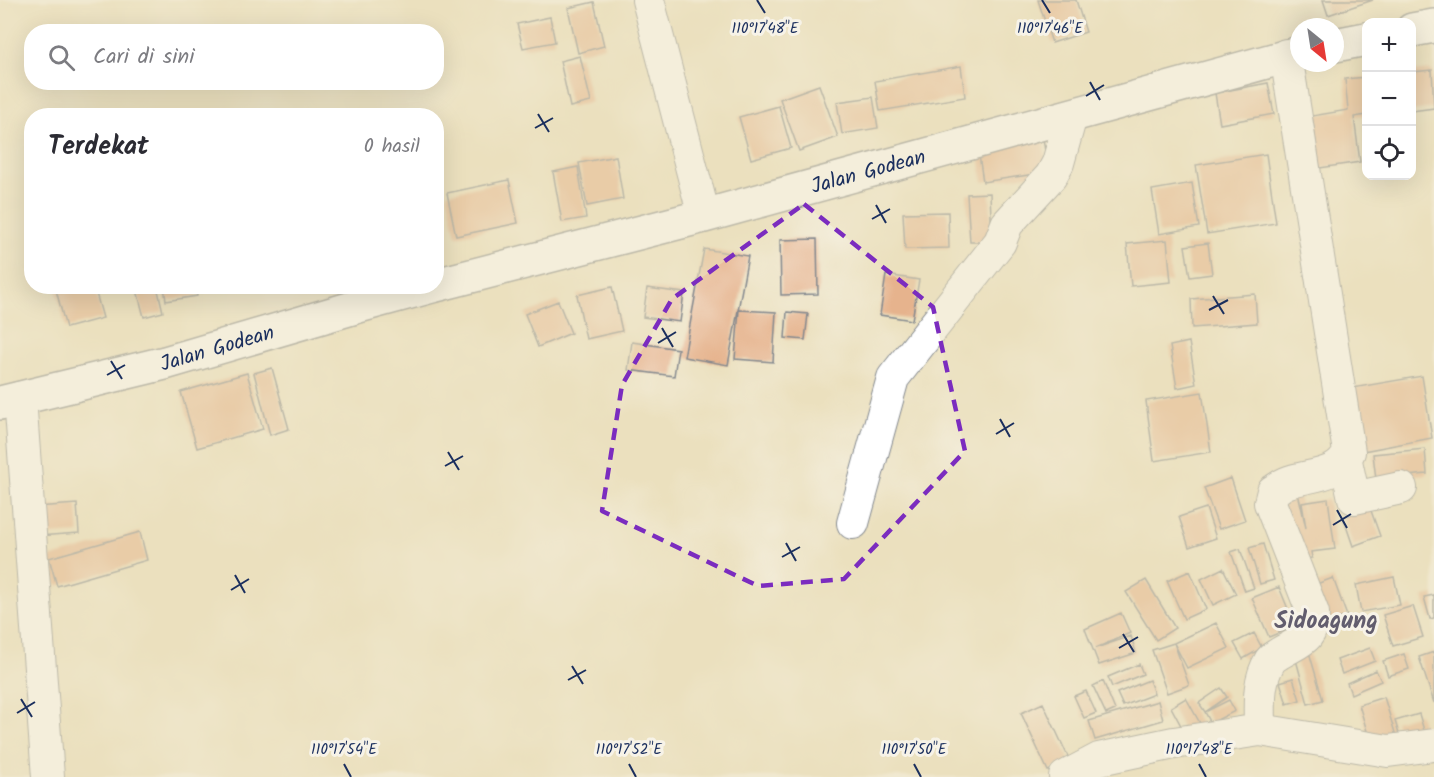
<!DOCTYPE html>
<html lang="id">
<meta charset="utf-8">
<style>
body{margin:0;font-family:Kalam,sans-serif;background:#f2f2f3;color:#2b2b33}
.controls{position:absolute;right:18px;top:18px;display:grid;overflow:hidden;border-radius:12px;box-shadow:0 6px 24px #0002}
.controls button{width:54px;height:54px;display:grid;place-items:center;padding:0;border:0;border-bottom:2px solid #e1e1e2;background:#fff;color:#2b2b33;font:30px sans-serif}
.compass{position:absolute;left:1290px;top:18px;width:54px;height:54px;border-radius:50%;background:#fff;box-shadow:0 6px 24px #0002;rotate:150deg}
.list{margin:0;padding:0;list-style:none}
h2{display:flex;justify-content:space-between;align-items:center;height:78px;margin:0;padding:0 24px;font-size:26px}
h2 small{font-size:20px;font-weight:400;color:#7c7c81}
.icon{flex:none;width:33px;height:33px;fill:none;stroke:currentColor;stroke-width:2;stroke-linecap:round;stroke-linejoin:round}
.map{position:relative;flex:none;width:1434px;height:777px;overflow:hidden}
.search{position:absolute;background:#fff;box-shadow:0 6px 24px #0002;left:24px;top:24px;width:420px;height:66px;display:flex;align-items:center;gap:15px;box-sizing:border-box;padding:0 21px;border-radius:24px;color:#7c7c81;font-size:22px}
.panel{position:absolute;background:#fff;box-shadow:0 6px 24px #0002;left:24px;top:108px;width:420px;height:186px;border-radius:24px}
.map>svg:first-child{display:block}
.building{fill:#e6b38d}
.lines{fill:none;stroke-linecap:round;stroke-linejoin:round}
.minor-casing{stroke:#83888e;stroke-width:34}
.major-casing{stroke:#83888e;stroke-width:36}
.minor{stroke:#fff;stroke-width:32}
.major{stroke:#fff;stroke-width:33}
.marked{fill:none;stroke:#7b2cbf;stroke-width:4.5;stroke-dasharray:12 8;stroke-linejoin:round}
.ticks{fill:none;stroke:#1b2f5e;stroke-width:2}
.labels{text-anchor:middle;stroke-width:6;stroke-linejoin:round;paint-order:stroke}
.street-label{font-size:21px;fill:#1b2f5e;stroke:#f7f3e8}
.quarter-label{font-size:24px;font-weight:bold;fill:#625d6e;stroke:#f7f3e8}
.ticks-label{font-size:15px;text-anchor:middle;fill:#1b2f5e;stroke:#f7f3e8;stroke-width:6;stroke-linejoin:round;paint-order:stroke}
</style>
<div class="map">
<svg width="1434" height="777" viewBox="0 0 1434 777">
<rect width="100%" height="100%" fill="#f7f3e8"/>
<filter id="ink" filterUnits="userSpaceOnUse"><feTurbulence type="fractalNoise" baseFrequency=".0167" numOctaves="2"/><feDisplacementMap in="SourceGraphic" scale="12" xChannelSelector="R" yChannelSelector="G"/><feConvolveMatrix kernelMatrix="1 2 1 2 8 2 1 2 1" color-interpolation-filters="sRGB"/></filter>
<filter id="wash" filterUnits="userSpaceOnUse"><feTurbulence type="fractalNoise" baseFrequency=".008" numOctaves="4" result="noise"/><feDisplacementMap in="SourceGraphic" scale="24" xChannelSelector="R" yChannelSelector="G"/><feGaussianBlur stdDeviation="1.35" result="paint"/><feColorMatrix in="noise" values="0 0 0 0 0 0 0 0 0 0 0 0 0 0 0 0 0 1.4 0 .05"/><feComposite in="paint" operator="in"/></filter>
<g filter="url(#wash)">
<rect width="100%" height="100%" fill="#ebe0be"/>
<g id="blocks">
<path class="building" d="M1038,0h38l10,32 -34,11z
M1323,0h50l-45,15z
M594,2l10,44 -26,7 -10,-45z
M550,17l5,25 -32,6 -6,-24z
M580,56l11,46 -21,5 -10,-46z
M961,66l4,31 -85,14 -5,-30z
M1432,70l2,38 -22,3v-39z
M1366,77v38l-12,2 6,45 -40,6 -8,-52 36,-6 -3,-31z
M1268,83l6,31 -54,10 -5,-31z
M819,85l19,52 -39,14 -19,-52z
M873,97l5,31 -36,6 -5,-32z
M779,106l12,42 -40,11 -12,-42z
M1043,138l5,34 -65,10 -5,-34z
M1266,154l10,69 -69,11 -11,-69z
M616,156l7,43 -36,7 -8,-43z
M578,167l8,51 -24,4 -9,-50z
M509,180l9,43 -62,13 -9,-43z
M1192,183l7,44 -40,7 -7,-44z
M990,193l2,49h-22l-3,-48z
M948,212l1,36 -44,1 -2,-36z
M817,239l1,55 -37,1 -1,-55z
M1167,240l4,42 -40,4 -4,-42z
M1208,243l4,31 -22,3 -5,-31z
M704,249l44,7 -20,109 -44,-8z
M886,275l33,5 -7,40 -32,-5z
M55,286h39l9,32 -37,10z
M136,286h21l6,26 -19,5z
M164,286h32l1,10 -31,5z
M612,287l10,44 -36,8 -9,-44z
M647,288l37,5 -4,29 -37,-5z
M1255,294l2,29 -65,5 -1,-29z
M558,301l13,32 -33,14 -13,-33z
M739,310l37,2 -3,50 -38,-3z
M787,312l21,2 -3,26 -20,-2z
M632,342l46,7 -4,27 -46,-6z
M1189,342l7,42 -19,4 -7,-42z
M272,368l17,61 -19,6 -16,-62z
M247,373l16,56 -66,19 -16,-56z
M1422,376l10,62 -69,13 -11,-63z
M1202,392l9,60 -57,9 -8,-60z
M1425,449l2,25 -51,5 -3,-25z
M1231,478l14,42 -26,9 -15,-41z
M1298,493l8,35 -4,-25 26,-4 7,50 -24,3 1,6 -18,3 -13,-65z
M77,504l2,29 -41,3 -2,-29z
M1206,508l10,30 -27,9 -10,-30z
M1370,508l10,28 -27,10 -10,-29z
M140,532l7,28 -90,26 -8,-28z
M1263,544l11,36 -14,4 -11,-36z
M1240,549l14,39 -9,3 -14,-39z
M1223,568l13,26 -23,11 -12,-26z
M1190,571l16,38 -22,10 -17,-38z
M1394,577l6,28 -39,7 -5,-27z
M1333,578l14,38 -26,8 -13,-37z
M1146,580l29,48 -19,12 -30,-48z
M1279,587l16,39 -26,11 -17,-39z
M1434,595v23l-4,1 -6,-22z
M1413,606l10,31 -30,9 -10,-31z
M1121,613l9,20 -34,15 35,-12 5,17 -37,12 -14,-36z
M1216,623l13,25 -42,20 -13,-25 15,42 -22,8 -15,-43 22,-7z
M1254,633l8,15 -19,11 -9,-16z
M1370,648l5,13 -33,13 -5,-14z
M1309,652l14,48 -15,4 -13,-48z
M1434,652v51l-15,-46z
M1404,654l5,15 -21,7 -5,-15z
M1139,664l4,10 -31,13 -4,-10z
M1376,670l5,11 -30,13 -4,-11z
M1293,678l7,22 -13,4 -7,-22z
M1149,680l5,14 -31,12 -6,-13z
M1103,681l12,29 -9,4 -13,-28z
M1221,688l6,9 -22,15 -6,-9z
M1086,691l10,22 -12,5 -10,-22z
M1384,697l12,39 -25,8 -12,-39z
M1186,698l15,27 -16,8 -14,-26z
M1229,700l6,11 -24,12 -6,-11z
M1158,701l5,19 -68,20 -6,-19z
M1043,703l27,58 -22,10 -27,-58z
M1419,714l8,26 -24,7 -8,-26z"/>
</g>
</g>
<g filter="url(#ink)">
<use href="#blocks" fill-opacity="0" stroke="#83888e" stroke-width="1.5"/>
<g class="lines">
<defs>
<path id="minor" d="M648,0l56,216
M20,398l28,379
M1346,461l8,37 47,-10
M853,523l40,-145 107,-136 7,-18 44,-48 7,-13 13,-47
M1260,730c0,-23 -3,-48 10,-69 2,-4 6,-5 10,-8 20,-12 34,-14 33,-40l-43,-110 3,-12c4,-2 8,-6 13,-8 22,-9 53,-5 63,-31l-63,-397
M1065,777l34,-18 75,-16 86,-13 128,21 46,-6"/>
<g id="major">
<path d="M1412,30l22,-4"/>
<path d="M1335,45l31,-6"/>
<path id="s1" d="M436,285l268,-69 595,-163"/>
<path id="s2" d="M0,403l165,-40 194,-57 73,-20"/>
</g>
</defs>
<use href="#minor" class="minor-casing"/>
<use href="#major" class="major-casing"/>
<use href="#minor" class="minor"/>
<use href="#major" class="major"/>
</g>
</g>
<path d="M0 0H1434V777H0ZM804,204l129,103 32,144 -121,128 -86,7 -156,-75 20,-126 50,-86z" fill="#ebe0be" fill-opacity=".55" fill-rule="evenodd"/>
<path class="marked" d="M804,204l129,103 32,144 -121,128 -86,7 -156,-75 20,-126 50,-86z"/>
<path class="ticks" d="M757,0l8,13M1042,0l8,13M1090,82l10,18M1086,96l18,-11M538,114l11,18M535,128l18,-10M876,205l10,18M872,219l18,-10M1213,296l11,18M1209,310l19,-10M662,328l11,19M658,343l18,-11M111,361l11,18M107,375l18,-10M1000,419l10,18M996,434l18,-11M448,452l11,18M445,466l18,-10M1337,510l10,18M1333,525l18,-11M786,543l10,18M782,557l18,-10M235,575l10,18M231,590l18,-11M1123,634l11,18M1119,648l19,-11M572,666l11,18M568,680l18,-10M21,699l11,18M17,713l18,-11M344,764l7,13M629,764l7,13M914,764l7,13M1199,764l7,13"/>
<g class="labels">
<g class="street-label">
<text dy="7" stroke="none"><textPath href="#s1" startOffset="447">Jalan Godean</textPath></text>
<text dy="7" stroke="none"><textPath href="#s2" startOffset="224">Jalan Godean</textPath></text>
</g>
<g class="quarter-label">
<text x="1326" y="628">Sidoagung</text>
</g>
</g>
<g class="ticks-label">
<text x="765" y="33">110°17'48"E</text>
<text x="1050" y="33">110°17'46"E</text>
<text x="344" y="754">110°17'54"E</text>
<text x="629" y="754">110°17'52"E</text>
<text x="914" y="754">110°17'50"E</text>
<text x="1199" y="754">110°17'48"E</text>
</g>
</svg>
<div class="controls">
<button>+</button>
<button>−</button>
<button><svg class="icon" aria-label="locate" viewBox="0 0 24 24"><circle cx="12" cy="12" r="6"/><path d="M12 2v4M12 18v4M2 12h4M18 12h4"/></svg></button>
</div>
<svg class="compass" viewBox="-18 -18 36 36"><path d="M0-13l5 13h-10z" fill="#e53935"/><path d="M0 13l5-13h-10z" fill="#7c7c81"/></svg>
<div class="search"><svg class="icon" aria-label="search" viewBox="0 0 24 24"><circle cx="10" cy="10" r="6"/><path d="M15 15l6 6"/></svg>Cari di sini</div>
<section class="panel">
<h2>Terdekat<small>0 hasil</small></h2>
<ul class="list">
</ul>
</section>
</div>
